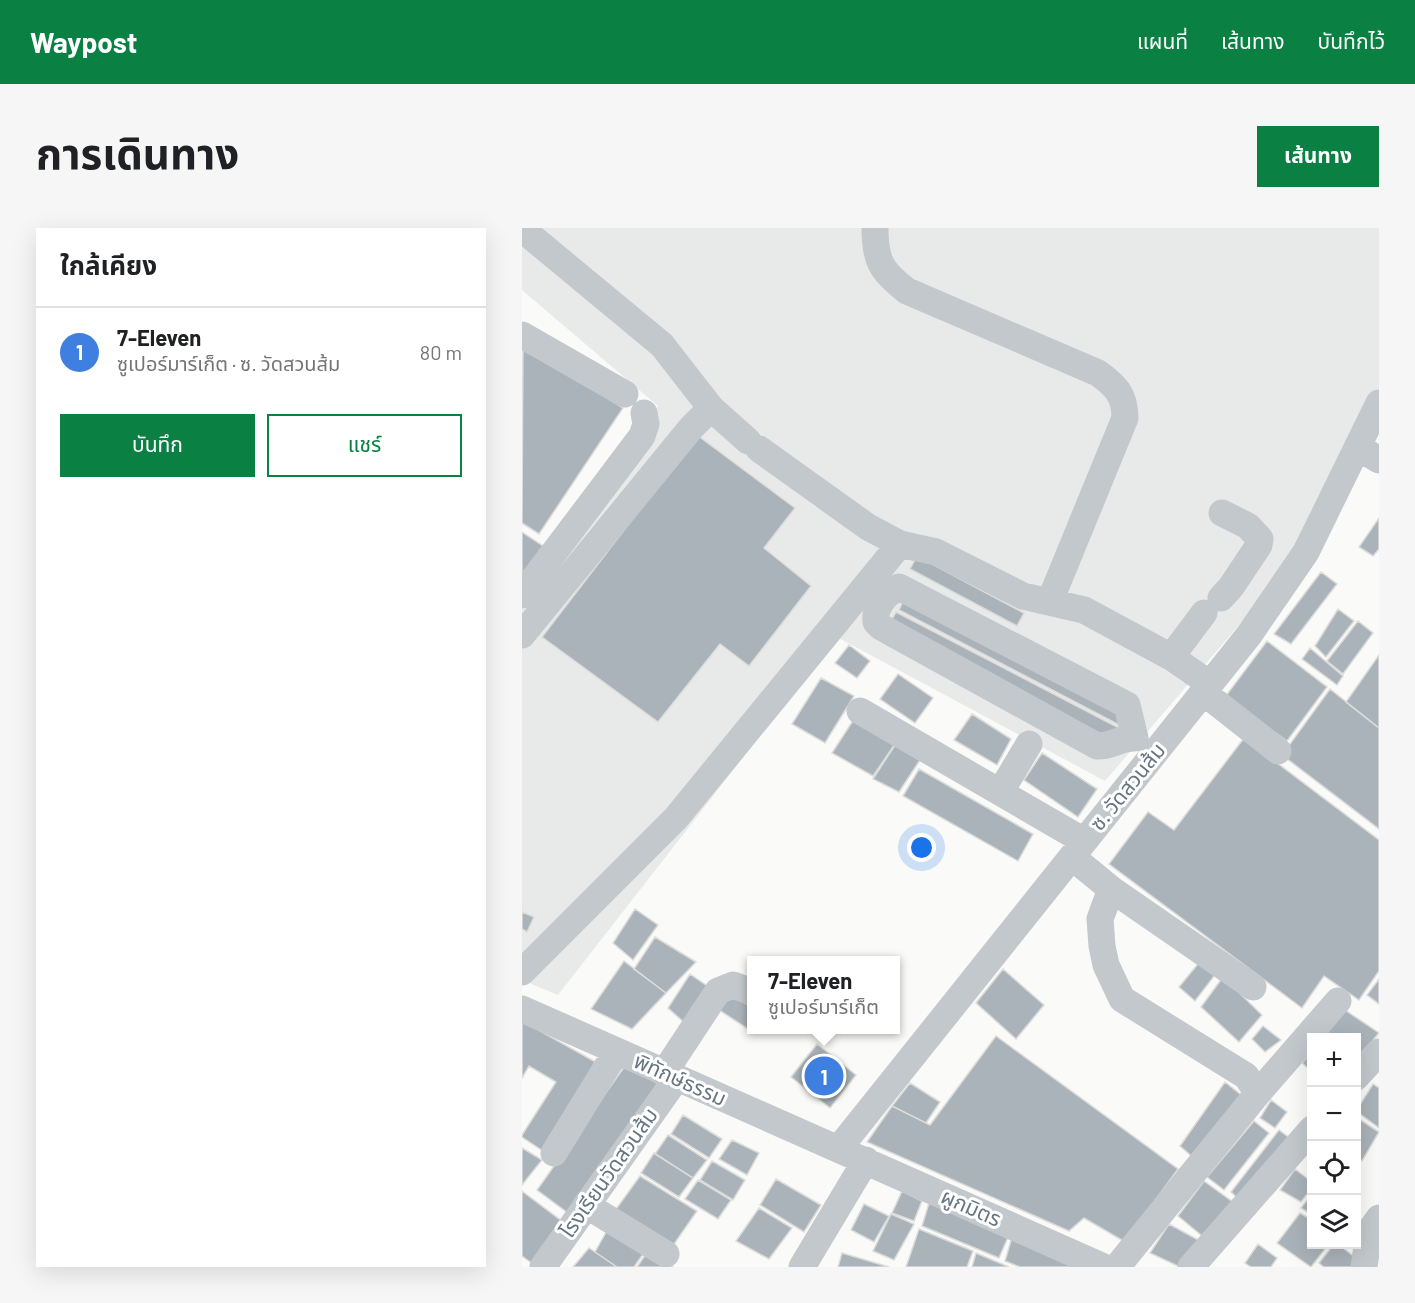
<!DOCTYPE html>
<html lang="th">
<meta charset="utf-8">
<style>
body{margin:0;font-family:Barlow,"Noto Sans Thai",sans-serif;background:#f6f6f6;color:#202124}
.controls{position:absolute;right:18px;bottom:18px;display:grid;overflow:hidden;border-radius:0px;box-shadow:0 6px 24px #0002}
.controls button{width:54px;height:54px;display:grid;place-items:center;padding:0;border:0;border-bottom:2px solid #e0e0e0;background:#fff;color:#202124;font:30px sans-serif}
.you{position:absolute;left:400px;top:620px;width:21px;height:21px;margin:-15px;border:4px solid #fff;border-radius:50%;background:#1a73e8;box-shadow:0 0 0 9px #1a73e833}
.badge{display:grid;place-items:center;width:39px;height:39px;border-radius:50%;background:#0b8043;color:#fff;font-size:20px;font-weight:700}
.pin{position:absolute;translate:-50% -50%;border:3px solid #fff;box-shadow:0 2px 6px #0006}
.popup{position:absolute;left:225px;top:728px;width:153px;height:78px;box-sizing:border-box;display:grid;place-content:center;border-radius:0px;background:#fff;filter:drop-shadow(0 2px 4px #0005);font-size:20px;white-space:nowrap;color:#757577}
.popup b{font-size:22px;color:#202124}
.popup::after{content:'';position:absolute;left:50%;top:100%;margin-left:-12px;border:12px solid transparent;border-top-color:#fff}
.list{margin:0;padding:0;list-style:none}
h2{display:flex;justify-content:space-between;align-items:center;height:78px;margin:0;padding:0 24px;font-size:26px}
h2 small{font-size:20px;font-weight:400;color:#757577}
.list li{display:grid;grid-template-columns:39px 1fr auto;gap:18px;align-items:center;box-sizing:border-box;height:90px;padding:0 24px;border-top:2px solid #e0e0e0}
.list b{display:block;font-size:22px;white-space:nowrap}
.list p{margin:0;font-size:20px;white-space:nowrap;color:#757577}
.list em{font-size:20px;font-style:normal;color:#757577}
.actions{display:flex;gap:12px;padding:18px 24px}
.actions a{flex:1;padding:14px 0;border:2px solid #0b8043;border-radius:0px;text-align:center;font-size:21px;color:#0b8043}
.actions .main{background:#0b8043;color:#fff}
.icon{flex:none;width:33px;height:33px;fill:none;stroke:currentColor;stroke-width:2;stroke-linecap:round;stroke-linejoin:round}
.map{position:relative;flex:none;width:857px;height:1039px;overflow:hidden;border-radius:0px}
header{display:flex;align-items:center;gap:36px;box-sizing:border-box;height:84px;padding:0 30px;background:#0b8043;color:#fff}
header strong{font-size:28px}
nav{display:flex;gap:33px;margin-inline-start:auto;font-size:21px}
.intro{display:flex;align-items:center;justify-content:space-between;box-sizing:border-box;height:144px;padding:0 36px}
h1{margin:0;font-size:42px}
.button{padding:15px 27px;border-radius:0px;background:#0b8043;color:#fff;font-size:21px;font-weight:700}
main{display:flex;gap:36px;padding:0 36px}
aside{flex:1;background:#fff;border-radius:0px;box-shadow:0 6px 24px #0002}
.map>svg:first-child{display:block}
.built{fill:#e8e9e9}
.building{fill:#aab3b9;stroke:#dcdcda;stroke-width:1.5}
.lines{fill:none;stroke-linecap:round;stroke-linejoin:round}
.minor{stroke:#c3c8cc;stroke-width:27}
.labels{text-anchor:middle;stroke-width:6;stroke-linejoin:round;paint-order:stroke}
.street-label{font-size:21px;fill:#657683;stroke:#fff}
</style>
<header>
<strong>Waypost</strong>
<nav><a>แผนที่</a><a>เส้นทาง</a><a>บันทึกไว้</a></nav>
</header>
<div class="intro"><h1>การเดินทาง</h1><a class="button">เส้นทาง</a></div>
<main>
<aside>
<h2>ใกล้เคียง<small></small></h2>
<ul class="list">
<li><span class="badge" style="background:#3f7fe0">1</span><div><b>7-Eleven</b><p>ซูเปอร์มาร์เก็ต · ซ. วัดสวนส้ม</p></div><em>80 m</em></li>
</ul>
<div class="actions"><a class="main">บันทึก</a><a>แชร์</a></div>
</aside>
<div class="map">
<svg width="857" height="1039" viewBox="0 0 857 1039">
<rect width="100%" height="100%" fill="#fafaf8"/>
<path class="built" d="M0,0h857v160l-61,132 -66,90 -147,171 -268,-144 -279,358 -36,-15v-390l136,-184 -136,-116z"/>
<path class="building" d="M1,116l100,64 -84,126 -17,-11z
M175,207l98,73 -31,40 47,38 -62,80 -29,-22 -62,78 -116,-85z
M857,290v31l-6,7 -14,-9z
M0,304l21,14 -21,28z
M395,328l107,57 -7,13 -107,-57z
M799,344l16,12 -46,60 -17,-10z
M383,369l225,117 -7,13 -224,-117z
M816,381l16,12 -28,36 -11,-11z
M374,384l225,117 -7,13 -225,-118z
M836,393l15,12 -30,41 -16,-13z
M745,413l60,46 -40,54 -62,-44z
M327,417l21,16 -13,17 -22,-15z
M788,420l33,28 -6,9 -35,-26z
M857,427v73l-33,-26z
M376,446l35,24 -18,25 -35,-24z
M299,450l33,18 -29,47 -33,-19z
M808,461l49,39v101l-97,-74z
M450,486l39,25 -14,26 -43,-25z
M332,491l41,25 -22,32 -41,-23z
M722,510l135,102v131l-20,29 -35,-24 -22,32 -193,-144 39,-52 26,18z
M373,517l25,15 -21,32 -26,-13z
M520,525l55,36 -19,28 -54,-37z
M397,541l114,65 -15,27 -115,-65z
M113,681l23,16 -25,35 -20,-17z
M0,684l12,5 -7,15 -5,-3z
M133,709l41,25 -30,31 -32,-24z
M680,731l16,12 -23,30 -16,-14z
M102,733l42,32 -34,36 -41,-20z
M481,741l41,36 -28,34 -40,-36z
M168,746l23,16 -25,36 -20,-18z
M701,749l39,38 -23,27 -38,-35z
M857,751v25l-12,-9z
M205,763l25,17 -1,23 -32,-21z
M823,782l34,23 -23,28v-23h-33z
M0,793l79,44 -55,88 -24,-16v-2l34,-53 -27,-16 -7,12z
M741,798l18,14 -16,12 -13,-13z
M474,808l182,133 -53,73 -41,-24 -15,13 -202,-89 25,-36 38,19z
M295,816l39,31 -26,33 -39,-31z
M790,823v21l-10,-9z
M105,835l34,19 -93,131 -31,-23z
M703,854l20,16 -48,63 -17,-15z
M388,855l30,19 -14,21 -34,-17z
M851,856l6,4v40l-23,-17z
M749,872l16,12 -12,16 -15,-10z
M161,887l39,24 -13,19 -38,-24z
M834,889l23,15 -17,29 -6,-4z
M732,893l15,12 -45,57 -17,-13z
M757,902l16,12 -50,63 -14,-13z
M146,907l39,25 -14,18 -38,-24z
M210,912l27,13 -12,22 -28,-16z
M0,920l20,12 -20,25z
M132,925l39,25 -14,19 -38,-24z
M190,933l33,19 -12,20 -33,-20z
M773,941l17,13v6l-11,14 -21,-12z
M118,948l57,35 -25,36 -58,-35z
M254,951l45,26 -17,27 -44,-27z
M176,952l33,20 -13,19 -33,-20z
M682,953l33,24 -30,35 -29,-24z
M0,963l41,31 -30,42 -11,-8z
M380,963l20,10 -8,20 -22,-8z
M790,965v22l-11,-7z
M407,975l80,32 -10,23 -77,-32z
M342,976l25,12 -15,26 -23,-12z
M237,980l33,20 -23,31 -33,-18z
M778,985l12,7v24h17l-18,23 -34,-24z
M369,986l23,10 -20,36 -21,-9z
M647,996l33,18 -22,25 -30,-14z
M87,999l37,23 -12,17h-17l-22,-15z
M397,1001l54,22 -6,16h-61z
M490,1009l68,30h-60l-15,-6z
M736,1016l19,14 -6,9h-20l-6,-4z
M812,1016h4l23,18 -3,5h-34l-5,-4z
M67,1020l6,4 22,15h-44z
M126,1023l25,16h-36z
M320,1025l47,14h-51z
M454,1025l33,14h-37z"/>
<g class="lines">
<path class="minor" d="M353,0c0,33 6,43 32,63l191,82c18,13 27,22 27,45l-75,183
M0,1l140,116 49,63
M0,107l103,59
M836,219l21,13
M237,221l109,78 32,17 36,8 87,44 61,14 87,47 39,27
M377,359l228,118 8,33c-14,-1 -24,9 -38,8l-216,-119 -5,-5c-2,-15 10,-29 23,-35z
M0,367l120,-159 4,-12 -2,-11
M699,370l10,-11 28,-42 1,-6 -12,-13 -26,-13
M0,407l169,-207 20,-20 37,33
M649,429l33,-44
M681,464l75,59
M338,483l224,130
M479,563l28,-47
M550,629l39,32 -11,30 2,27 4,19 16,34 124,77 12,17
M589,661l142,98
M0,744l154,-154 224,-274
M0,781l582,258
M142,845l54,-82 15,-6 19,7
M834,849l23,-25
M318,919l409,-512 57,-83 73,-149
M32,925l62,-101
M64,977l80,49
M21,1039l133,-188
M280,1039l64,-107
M595,1039l141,-174 80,-92
M669,1039l121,-138
M842,1039l5,-35 10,-14"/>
</g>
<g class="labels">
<g class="street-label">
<text transform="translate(606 559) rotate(-51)" y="7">ซ. วัดสวนส้ม</text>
<text transform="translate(158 852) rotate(24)" y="7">พิทักษ์ธรรม</text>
<text transform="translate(87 945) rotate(-55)" y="7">โรงเรียนวัดสวนส้ม</text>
<text transform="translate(449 980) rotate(24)" y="7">ผูกมิตร</text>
</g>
</g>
</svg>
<div class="controls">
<button>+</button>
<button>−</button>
<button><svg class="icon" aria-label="locate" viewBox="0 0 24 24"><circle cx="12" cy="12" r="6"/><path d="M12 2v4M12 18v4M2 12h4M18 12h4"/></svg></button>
<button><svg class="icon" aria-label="layers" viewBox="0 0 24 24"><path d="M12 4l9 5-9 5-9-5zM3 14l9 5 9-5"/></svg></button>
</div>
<div class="you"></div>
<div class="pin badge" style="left:302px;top:848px;background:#3f7fe0">1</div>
<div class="popup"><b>7-Eleven</b>ซูเปอร์มาร์เก็ต</div>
</div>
</main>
